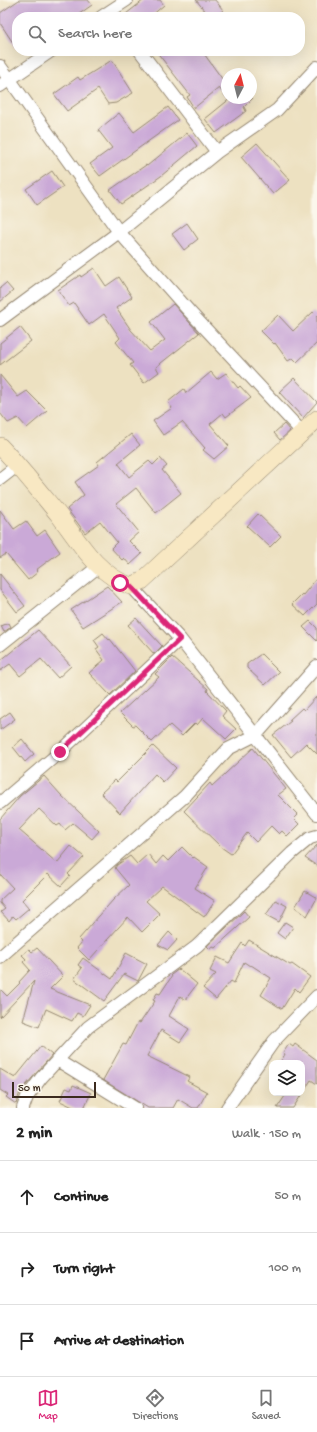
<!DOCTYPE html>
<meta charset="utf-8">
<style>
body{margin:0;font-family:"Gochi Hand",sans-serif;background:#f2f2f2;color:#222}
.controls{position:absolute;right:12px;bottom:12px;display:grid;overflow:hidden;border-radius:8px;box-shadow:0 4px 16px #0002}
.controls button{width:36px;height:36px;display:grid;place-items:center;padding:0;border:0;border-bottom:1px solid #e0e0e0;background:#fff;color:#222;font:20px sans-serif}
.compass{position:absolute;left:221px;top:68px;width:36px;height:36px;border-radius:50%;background:#fff;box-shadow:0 4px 16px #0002;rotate:7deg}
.scale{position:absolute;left:12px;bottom:10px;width:84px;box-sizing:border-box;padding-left:4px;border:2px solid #3b2a1e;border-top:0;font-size:11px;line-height:14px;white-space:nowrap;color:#3b2a1e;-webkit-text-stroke:3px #fbf7ec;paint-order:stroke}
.stop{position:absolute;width:12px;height:12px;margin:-9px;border:3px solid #db2777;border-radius:50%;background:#fff}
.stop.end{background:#db2777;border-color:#fff;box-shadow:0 1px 4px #0008}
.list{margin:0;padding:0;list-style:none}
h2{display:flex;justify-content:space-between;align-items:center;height:52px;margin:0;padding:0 16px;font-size:17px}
h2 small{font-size:13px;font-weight:400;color:#767676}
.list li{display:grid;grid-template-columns:26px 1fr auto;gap:12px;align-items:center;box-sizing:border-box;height:72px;padding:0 16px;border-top:1px solid #e0e0e0}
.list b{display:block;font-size:15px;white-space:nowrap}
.list em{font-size:13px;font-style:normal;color:#767676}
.icon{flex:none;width:22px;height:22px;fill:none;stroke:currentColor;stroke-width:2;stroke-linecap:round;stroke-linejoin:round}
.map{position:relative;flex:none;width:317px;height:1108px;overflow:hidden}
.search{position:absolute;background:#fff;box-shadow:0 4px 16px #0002;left:12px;right:12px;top:12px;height:44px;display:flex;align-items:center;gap:10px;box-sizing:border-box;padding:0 14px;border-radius:16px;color:#767676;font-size:15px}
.sheet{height:268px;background:#fff}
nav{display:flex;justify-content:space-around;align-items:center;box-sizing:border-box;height:56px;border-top:1px solid #e0e0e0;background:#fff;font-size:11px;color:#767676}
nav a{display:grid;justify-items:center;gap:2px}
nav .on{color:#db2777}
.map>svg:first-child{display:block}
.building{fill:#caa9d7}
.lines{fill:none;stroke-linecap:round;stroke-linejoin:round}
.street-casing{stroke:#948670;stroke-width:14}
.secondary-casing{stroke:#948670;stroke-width:18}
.street{stroke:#fff;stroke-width:12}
.secondary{stroke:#f8e8c3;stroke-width:17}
.route{stroke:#db2777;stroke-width:5}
</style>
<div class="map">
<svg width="317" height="1108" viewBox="0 0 317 1108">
<rect width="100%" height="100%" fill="#fbf7ec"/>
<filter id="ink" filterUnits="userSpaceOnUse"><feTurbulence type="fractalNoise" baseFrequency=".025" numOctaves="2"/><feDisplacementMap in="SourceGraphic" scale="8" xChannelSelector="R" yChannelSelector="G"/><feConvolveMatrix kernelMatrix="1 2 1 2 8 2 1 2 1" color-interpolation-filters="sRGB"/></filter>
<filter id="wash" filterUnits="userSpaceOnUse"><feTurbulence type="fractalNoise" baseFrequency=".012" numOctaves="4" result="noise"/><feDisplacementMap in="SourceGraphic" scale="16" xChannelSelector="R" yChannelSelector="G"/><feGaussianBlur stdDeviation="0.9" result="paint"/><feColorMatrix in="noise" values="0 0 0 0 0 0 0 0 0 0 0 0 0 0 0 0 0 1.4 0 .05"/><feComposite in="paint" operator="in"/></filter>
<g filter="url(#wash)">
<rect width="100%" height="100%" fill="#ede1c1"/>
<g id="blocks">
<path class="building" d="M19,0h69l4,5 -17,12h-58v32l-17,-26v-10z
M144,0h16l4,5 -14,12h-28z
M196,0h19l8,10 -8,7h-5z
M156,51h46l21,29 4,-4v22l-8,-10 -25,20 -7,-11 3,-2z
M112,60l21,33 -17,10 -8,1 -10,-15 -31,22 -13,-17 24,-17 2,3z
M231,98h22l-9,9 2,4 -30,22 -11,-14z
M168,107l10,13 -78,56 -10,-12 22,-16 -14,-18 21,-17 15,19z
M187,133l10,13 -36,30 -40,28 -11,-14 36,-25 1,1z
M257,143l33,37 -17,14 -32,-37z
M52,171l11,16 -26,18 -11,-16z
M187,223l11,16 -14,11 -12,-16z
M94,268l12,18 13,-9 13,20 -16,11 15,22 19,21 15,-11 -14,-18 22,-18 26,29 -43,34 3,5 -15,11 -14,-18 3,-2 -17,-21 4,-4 -16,-24 -15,11 -15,-22 -5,3 -11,-16 22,-15 1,2z
M6,283l7,8 -13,11v-14z
M313,312l4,4v27l-20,19 -4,-4 -5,3 -13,-18 -1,1 -13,-13 17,-16 15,16z
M20,327l11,14 -31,24v-22z
M211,372l6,7 9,-6 12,15 2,-2 11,12 -25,19 -3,-4 -13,11 19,22 -15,13 -11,-9 2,-2 -23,-26 -19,13 -10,-14 19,-13 -4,-6 16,-13 2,4z
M0,375l18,22 9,-6 20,20 -20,17 -9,-10 -10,5 -8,-10z
M294,378l23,24 -14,16 -24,-26z
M284,424l6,7 -10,9 -6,-7z
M131,434l9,11 -22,18 11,14 20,-16 4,4 7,-7 7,8 -5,4 19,23 -25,20 -20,-25 -20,16 23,28 -10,9 13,13 -12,11 -6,-7 -2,2 -11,-12 6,-6 -17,-21 -15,12 -18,-24 17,-14 -9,-13 24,-17 -2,-3z
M0,510l14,19 12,-8 11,15 8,-6 15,22 -24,18 2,2 -10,8 -22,-26 -6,4z
M258,514l23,22 -11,11 -23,-21z
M0,574l25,32 -8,6 -17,-22z
M317,578v26l-12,12 -13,-12 10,-10 1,1z
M107,586l15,16 -39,25 -12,-17z
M136,618l26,28 -8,8 -26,-29z
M310,621l7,7v13l-14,-14z
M9,623l2,4 -7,5 -3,-6z
M38,630l33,36 -13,12 -17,-19 -21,17 -10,-12 -10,7v-10z
M103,633l6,7 1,-1 25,32 -25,24 -21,-22 15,-13 -8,-11 3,-2 -5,-7z
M261,654l18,18 -14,13 -18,-17v-4z
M172,657l36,32 -1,2 19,20 -4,5 14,13 -10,10 -23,-21 -6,7 -2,-2 -13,13 -12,-11 -18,17 -17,-17 -2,1 -13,-13 39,-36 -4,-3z
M317,696v58l-11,-11 -15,14 -18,-22 18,-14 -2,-1 13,-12 2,2z
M10,712l5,7 -15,11v-11z
M22,739l12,15 -9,8 -12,-15z
M153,746l23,22 -13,14 -8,-8 -35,39 -19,-20 14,-13 2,2z
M253,748l33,41 -8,6 20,20 -4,4 5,5 -12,12 -5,-5 -3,3 -8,-8 -15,16 -9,-9 -16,21 -10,-7 -37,-36 26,-28 2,3z
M44,776l17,19 38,36 -7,8 -19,-16 -8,7 -5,-6 -3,2 -18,-17 -20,21 38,33 14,-17 13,11 -16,17 2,2 -9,10 -13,-12 -26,26 7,8 -13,11 -3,-3 -4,5 -8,-9 4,-3 -5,-6v-3l13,-12 -13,-14v-55l20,-23z
M317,845v21l-12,-8z
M182,847l11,11 1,-1 14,10 -13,21 20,13 -11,16 -42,-31 -16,15 14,13 -18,18 -14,-15 -39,43 -12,-12 5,-6 -3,-3 34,-39 16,-15 -14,-17 2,-3 13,-9 7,8 11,-10 8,10 7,-8 5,5z
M305,891l12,7 -10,18 -12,-9z
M276,900l11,6 -8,16 -13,-7z
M244,911l5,6 -34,31 -2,-1 -3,2 -3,-3z
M285,922l8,5 -8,12 -8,-6z
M169,932l8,8 -9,10 -10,-5z
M249,940l41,25 2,-1 18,13 -11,15 -4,-4 -13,21 -21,-14 10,-17 -20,-13 -1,1 -6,-4 -10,21 -3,-2 -15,18 -13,-11 13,-14 -6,-3 7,-14 12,6 13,-20 3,3z
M37,948l26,28 -13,13 40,16 -7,11 -6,-3 -5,8 -26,-12 -7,18 -16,-6 11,-40 -34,36v-28l7,7 13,-13 -1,-1 11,-12 -7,-8 3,-3 -4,-4 7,-6 3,3z
M126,953l21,11 -9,17 -14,-7 -20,27 -30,-22 8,-11 -4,-3 5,-7 29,21z
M179,969l18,15 -12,16 -5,-4 -11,20 20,13 -9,13 -19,-12 -14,26 43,21 -3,4 20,11 -9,16h-5l-15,-9 -5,9h-25l-45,-28 20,-36 3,1 12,-23 2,1 15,-22 -2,-1 4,-7 3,1 12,-18 -1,-1z
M289,1044l4,3 2,-3 22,16v24l-6,-4 -18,28h-16l10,-15h15v-30h-22l5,-9 -2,-1z
M41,1046l11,9 -32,37 -4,12 -10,-7 2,-2 -8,-5v-21l15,9z
M73,1085l18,8 -7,15h-9l-15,-7 6,-13 5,2z"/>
</g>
</g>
<g filter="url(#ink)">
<use href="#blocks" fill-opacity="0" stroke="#948670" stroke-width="1"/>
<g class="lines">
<defs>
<path id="street" d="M101,17l26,-17
M140,51l77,101
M0,66l119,166 70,79 114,122
M0,86l51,-35
M0,320l119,-88 98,-80 60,-42 40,-43
M0,479l18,-14
M131,586l49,53 137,175
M0,645l99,-79
M0,803l60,-51 120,-113
M0,957l185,-161 43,-47 28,-14 61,-69
M57,1060l78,48
M23,1108l4,-11 14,-19 47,-51 109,-81 95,-93 18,-15 7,-2
M227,1108l47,-67 43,-45"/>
<path id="secondary" d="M0,446c21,22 39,45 58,68 20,26 40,62 73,72l11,-5 175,-162"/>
</defs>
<use href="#street" class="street-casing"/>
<use href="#secondary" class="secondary-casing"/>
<use href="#street" class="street"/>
<use href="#secondary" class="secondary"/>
</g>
</g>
<g class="lines" filter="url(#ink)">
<path class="route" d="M60,752l120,-113 -49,-53 -11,-3"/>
</g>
</svg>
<div class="controls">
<button><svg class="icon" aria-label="layers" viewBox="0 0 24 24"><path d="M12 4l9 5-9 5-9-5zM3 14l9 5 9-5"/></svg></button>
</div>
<svg class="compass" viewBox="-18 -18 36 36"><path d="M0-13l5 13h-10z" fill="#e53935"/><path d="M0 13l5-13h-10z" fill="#767676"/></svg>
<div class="scale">50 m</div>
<div class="stop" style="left:120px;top:583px"></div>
<div class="stop end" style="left:60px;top:752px"></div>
<div class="search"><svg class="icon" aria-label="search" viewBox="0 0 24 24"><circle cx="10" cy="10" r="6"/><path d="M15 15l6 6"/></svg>Search here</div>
</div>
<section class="sheet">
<h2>2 min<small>Walk · 150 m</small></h2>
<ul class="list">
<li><svg class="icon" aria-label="ahead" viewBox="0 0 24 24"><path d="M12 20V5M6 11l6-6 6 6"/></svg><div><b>Continue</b></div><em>50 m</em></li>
<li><svg class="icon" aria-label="right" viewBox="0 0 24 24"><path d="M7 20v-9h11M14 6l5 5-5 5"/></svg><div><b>Turn right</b></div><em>100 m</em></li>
<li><svg class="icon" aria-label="arrive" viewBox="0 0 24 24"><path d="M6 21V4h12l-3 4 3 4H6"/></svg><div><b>Arrive at destination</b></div></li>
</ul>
</section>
<nav>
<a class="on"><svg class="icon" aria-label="map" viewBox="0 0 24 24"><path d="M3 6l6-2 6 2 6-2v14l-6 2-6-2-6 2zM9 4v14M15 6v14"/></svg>Map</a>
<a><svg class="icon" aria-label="directions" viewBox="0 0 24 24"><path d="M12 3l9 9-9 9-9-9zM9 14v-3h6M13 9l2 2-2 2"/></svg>Directions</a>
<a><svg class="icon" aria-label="saved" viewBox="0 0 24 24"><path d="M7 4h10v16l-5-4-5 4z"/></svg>Saved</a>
</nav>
